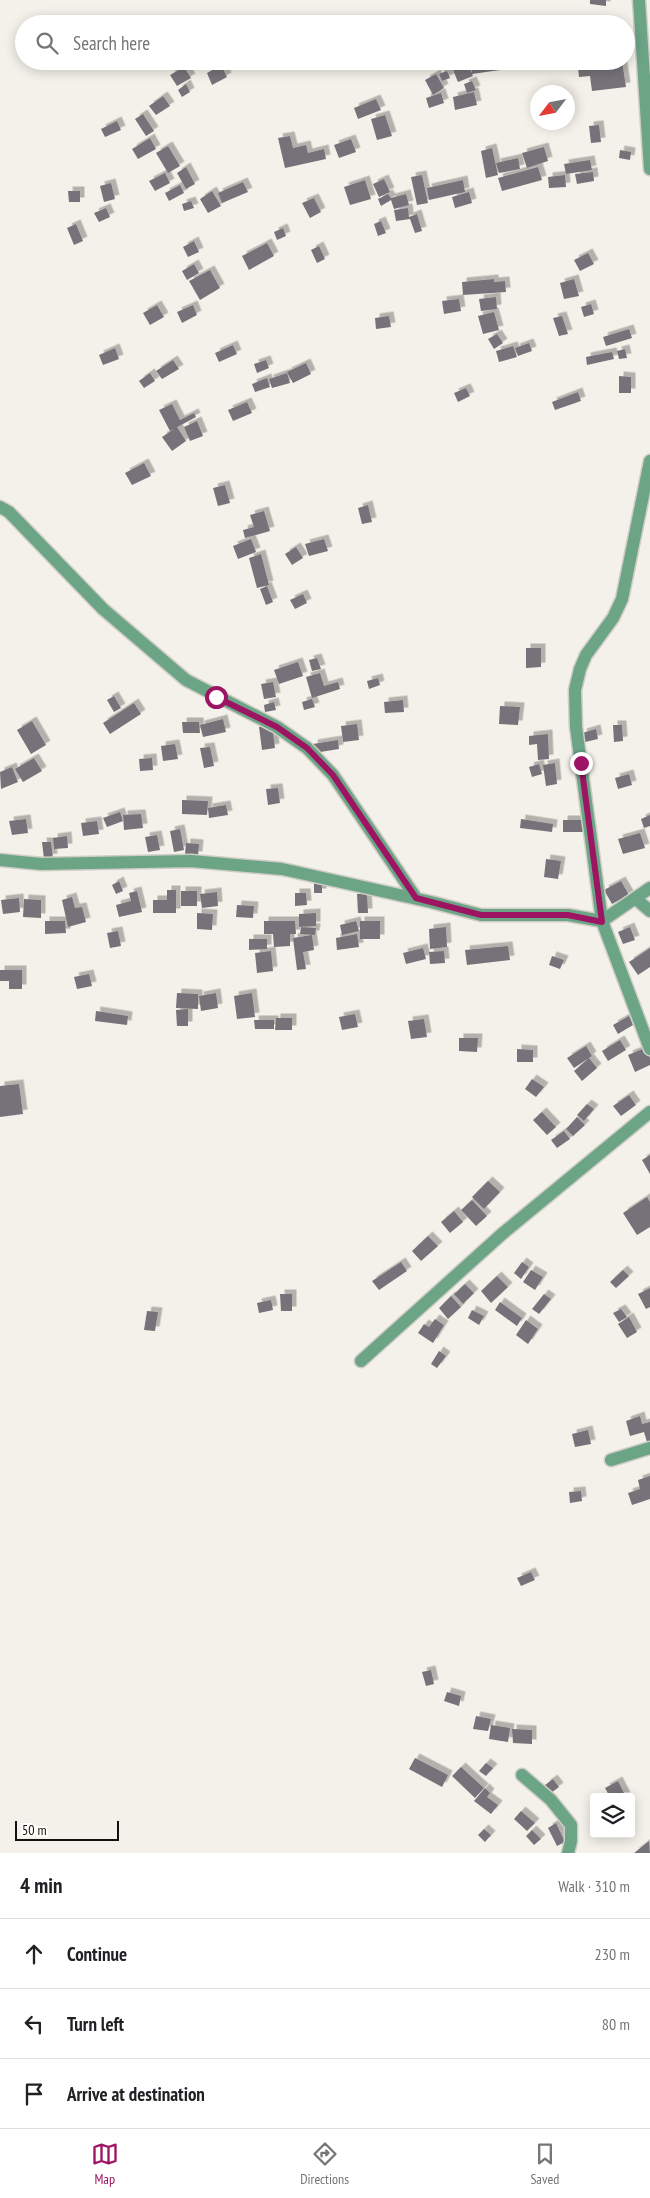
<!DOCTYPE html>
<meta charset="utf-8">
<style>
body{margin:0;font-family:"PT Sans Narrow",sans-serif;background:#f6f6f6;color:#202124}
.controls{position:absolute;right:15px;bottom:15px;display:grid;overflow:hidden;border-radius:5px;box-shadow:0 2px 12px #0003}
.controls button{width:45px;height:45px;display:grid;place-items:center;padding:0;border:0;border-bottom:1px solid #e0e0e0;background:#fff;color:#202124;font:25px sans-serif}
.compass{position:absolute;left:530px;top:85px;width:45px;height:45px;border-radius:50%;background:#fff;box-shadow:0 2px 12px #0003;rotate:238deg}
.scale{position:absolute;left:15px;bottom:12px;width:104px;box-sizing:border-box;padding-left:5px;border:2px solid #12110f;border-top:0;font-size:14px;line-height:18px;white-space:nowrap;color:#12110f;-webkit-text-stroke:4px #fffefb;paint-order:stroke}
.stop{position:absolute;width:15px;height:15px;margin:-11px;border:4px solid #9d1463;border-radius:50%;background:#fff}
.stop.end{background:#9d1463;border-color:#fff;box-shadow:0 1px 5px #0008}
.list{margin:0;padding:0;list-style:none}
h2{display:flex;justify-content:space-between;align-items:center;height:65px;margin:0;padding:0 20px;font-size:21px}
h2 small{font-size:16px;font-weight:400;color:#757577}
.list li{display:grid;grid-template-columns:32px 1fr auto;gap:15px;align-items:center;box-sizing:border-box;height:70px;padding:0 20px;border-top:1px solid #e0e0e0}
.list b{display:block;font-size:19px;white-space:nowrap}
.list em{font-size:16px;font-style:normal;color:#757577}
.icon{flex:none;width:28px;height:28px;fill:none;stroke:currentColor;stroke-width:2;stroke-linecap:round;stroke-linejoin:round}
.map{position:relative;flex:none;width:650px;height:1853px;overflow:hidden}
.search{position:absolute;background:#fff;box-shadow:0 2px 12px #0003;left:15px;right:15px;top:15px;height:55px;display:flex;align-items:center;gap:12px;box-sizing:border-box;padding:0 18px;border-radius:28px;color:#757577;font-size:19px}
.sheet{height:275px;background:#fff}
nav{display:flex;justify-content:space-around;align-items:center;box-sizing:border-box;height:70px;border-top:1px solid #e0e0e0;background:#fff;font-size:14px;color:#757577}
nav a{display:grid;justify-items:center;gap:2px}
nav .on{color:#9d1463}
.map>svg:first-child{display:block}
.building{fill:#757279;filter:url(#shadow)}
.lines{fill:none;stroke-linecap:round;stroke-linejoin:round}
.street-casing{stroke:#cfcdc6;stroke-width:15}
.street{stroke:#6ca486;stroke-width:12}
.route{stroke:#9d1463;stroke-width:6}
</style>
<div class="map">
<svg width="650" height="1853" viewBox="0 0 650 1853">
<defs>
<filter id="shadow"><feDropShadow dx="4.5" dy="-4.5" stdDeviation="0" flood-color="#0004"/></filter>
</defs>
<rect width="100%" height="100%" fill="#f3f1e9"/>
<path class="building" d="M590,0h16v6l-16,-2z
M201,61h12l2,4 -9,5z
M483,61h23l1,8 -35,5 -1,-11z
M512,61h17l1,4 -16,4z
M532,61h20l1,3 -20,3z
M554,61h21v6l-20,3z
M622,61l4,26 -34,4 -2,-15 -11,1 -1,-10z
M468,64l5,12 -15,6 -5,-12z
M221,65l6,12 -15,8 -5,-12z
M184,67l7,11 -14,8 -7,-11z
M447,71l3,7 -8,3 -3,-7z
M436,74l8,14 -11,7 -8,-15z
M472,81l4,9 -9,3 -3,-9z
M186,84l4,8 -8,5 -4,-7z
M474,92l3,13 -22,5 -2,-13z
M441,93l3,10 -15,5 -3,-10z
M163,96l7,10 -14,9 -7,-9z
M376,99l5,11 -23,9 -4,-11z
M143,114l11,17 -8,5 -11,-17z
M385,115l7,21 -15,4 -6,-21z
M117,121l4,9 -16,7 -4,-8z
M599,125l2,17 -10,1 -2,-17z
M290,136l3,12 13,-3 2,8 16,-4 2,10 -41,9 -7,-30z
M150,138l6,11 -18,10 -6,-10z
M351,139l5,13 -17,6 -5,-13z
M168,146l12,20 -12,7 -12,-20z
M544,147l4,14 -21,7 -5,-15z
M492,148l6,27 -12,3 -5,-27z
M620,150l11,2 -1,8 -11,-2z
M518,158l2,11 -21,4 -3,-10z
M590,160l2,10 -26,4 -2,-10z
M186,167l9,17 -9,5 -9,-16z
M538,167l4,13 -40,11 -4,-13z
M593,172l1,9 -17,3 -2,-10z
M165,173l5,10 -15,8 -6,-10z
M422,175l6,28 -11,2 -6,-28z
M565,175l1,12 -17,1 -1,-11z
M384,179l6,13 -11,5 -6,-13z
M365,180l6,19 -21,6 -6,-18z
M463,180l2,12 -36,8 -2,-12z
M243,182l5,10 -26,11 -4,-10z
M111,183l4,16 -11,3 -4,-16z
M180,185l4,8 -15,8 -4,-8z
M68,191h12v11h-11z
M212,191l9,15 -13,7 -8,-14z
M469,192l3,11 -17,5 -3,-11z
M388,194l3,4 15,-4 3,11 -15,4 -3,-9 -10,6 -3,-7z
M314,198l7,14 -11,6 -8,-15z
M191,201l3,7 -10,3 -2,-7z
M106,208l4,9 -11,5 -5,-9z
M408,208l1,9 8,-3 5,17 -7,2 -5,-14 -14,2 -2,-11z
M381,221l5,12 -8,3 -4,-12z
M76,224l7,17 -9,4 -7,-17z
M283,228l3,8 -9,4 -3,-8z
M194,241l5,11 -11,5 -5,-10z
M267,243l7,13 -25,14 -7,-14z
M319,246l6,13 -8,4 -6,-13z
M588,253l6,11 -14,7 -6,-11z
M194,264l5,9 -12,7 -5,-9z
M210,270l10,18 -20,12 -11,-19z
M494,279v3l11,-1 1,11 -43,3 -1,-13z
M574,279l5,17 -15,3 -4,-16z
M496,297l1,12 -16,2 -2,-12z
M459,299l2,12 -17,3 -2,-13z
M591,304l3,10 -10,3 -3,-10z
M157,305l7,12 -14,8 -7,-12z
M193,305l4,10 -15,8 -5,-11z
M494,312l5,18 -16,4 -5,-18z
M389,316l2,11 -15,2 -1,-11z
M562,316l6,18 -9,2 -6,-18z
M629,329l3,9 -26,8 -3,-9z
M497,334l6,9 -9,6 -6,-10z
M529,343l3,8 -14,5 -3,-8z
M233,345l4,9 -18,8 -4,-9z
M513,346l4,11 -18,5 -3,-11z
M115,348l4,11 -16,6 -4,-10z
M625,349l2,9 -8,1 -2,-8z
M612,352l2,7 -27,6 -1,-8z
M173,360l6,9 -17,10 -6,-8z
M266,360l3,8 -12,5 -3,-9z
M306,363l5,11 -18,9 -6,-11z
M150,373l5,8 -11,7 -5,-7z
M287,373l3,10 -18,5 -3,-9z
M619,376l12,1v16h-12z
M267,378l3,9 -15,5 -3,-8z
M466,388l4,8 -12,6 -4,-9z
M578,392l3,9 -26,9 -3,-8z
M247,402l5,11 -19,8 -5,-11z
M172,404l8,16 14,-7 2,4 -26,14 -11,-21z
M197,421l6,15 -13,5 -6,-14z
M177,427l9,14 -14,10 -10,-14z
M144,463l7,13 -19,9 -7,-12z
M225,485l5,18 -12,3 -5,-18z
M368,505l4,17 -10,2 -4,-16z
M264,511l6,20 -25,7 -2,-8 11,-3 -4,-12z
M251,539l5,13 -18,7 -5,-13z
M324,539l4,12 -19,5 -4,-12z
M296,547l7,11 -11,7 -7,-11z
M261,554l8,31 -12,3 -8,-30z
M267,586l6,16 -7,3 -6,-16z
M303,594l4,9 -12,6 -5,-9z
M526,648h15v19l-15,1z
M317,658l4,11 -9,2 -3,-11z
M298,662l5,14 -24,8 -5,-14z
M320,673l4,13 14,-4 2,7 -28,9 -6,-21z
M378,678l2,7 -11,4 -2,-8z
M273,682l3,15 -12,2 -3,-15z
M114,696l7,12 -7,4 -7,-12z
M312,699l3,8 -11,3 -2,-8z
M403,700l1,12 -19,1 -1,-11z
M274,702l2,8 -11,2 -1,-7z
M134,703l7,11 -31,20 -7,-11z
M500,706l20,1 -2,18 -19,-1z
M223,719l3,13 -23,5 -3,-12z
M32,721l14,24 -15,9 -14,-24z
M182,722h17l1,11h-17z
M357,724l2,16 -16,2 -2,-16z
M272,725l3,23 -13,2 -3,-23z
M613,725h9l1,16 -9,1z
M596,729l2,10 -13,3 -3,-9z
M548,734l1,25 -11,1 -1,-16 -8,1v-9z
M338,740l1,9 -25,4 -1,-9z
M175,744l3,15 -15,2 -2,-15z
M210,747l4,19 -10,2 -4,-20z
M34,758l8,13 -19,11 -8,-13z
M152,758l1,12 -13,1 -1,-12z
M555,763l2,21 -11,2 -3,-21z
M539,764l3,10 -10,3 -3,-10z
M12,767l6,15 -17,7 -1,-17z
M629,774l3,11 -14,4 -3,-11z
M278,788l2,15 -12,2 -2,-16z
M182,800l26,1 -1,14 -25,-1z
M226,805l2,10 -19,3 -1,-10z
M120,812l3,9 -16,6 -4,-9z
M141,814l2,14 -19,2 -1,-15z
M650,815v11l-6,2 -3,-9z
M26,819l2,14 -16,2 -3,-14z
M521,819l32,5 -1,8 -32,-4z
M563,820h20l1,12h-21z
M97,821l2,13 -16,2 -2,-13z
M180,829l4,21 -10,2 -4,-21z
M640,833l5,15 -22,6 -5,-15z
M157,835l3,15 -12,2 -3,-15z
M67,836l1,12 -14,1 -1,-11z
M42,842h9l2,16 -9,1z
M186,843l13,1 -1,12 -13,-1z
M546,859l15,2 -3,18 -14,-2z
M119,881l4,10 -7,3 -4,-9z
M621,881l8,14 -17,9 -8,-14z
M314,882h8v11h-8z
M167,890h9v23h-23v-13h14z
M137,891l5,21 -23,5 -3,-12 15,-4 -2,-8z
M181,891h16v15h-16z
M217,892l1,14 -16,2 -2,-14z
M295,893h11l1,12 -12,1z
M357,894h10l1,19h-10z
M72,897l3,11 7,-1 4,15 -18,5 -6,-27z
M19,898l1,14 -17,2 -2,-14z
M24,899l17,1v18l-18,-1z
M237,905l17,1 -1,12 -17,-1z
M197,913l16,1 -1,16 -15,-1z
M316,913v13l-17,1v-13z
M45,921h20l1,12 -21,1z
M264,921h31l1,13h-6v12l-16,1 -1,-13h-9z
M356,921l3,10 -17,4 -2,-10z
M360,921h20v18h-20z
M301,927l15,1 -1,7 -15,-1z
M446,927l1,20 -17,2 -1,-20z
M630,927l5,13 -12,4 -5,-12z
M118,931l3,15 -11,2 -3,-15z
M357,934l2,13 -22,3 -1,-12z
M312,935l2,15 -11,2 3,17 -9,1 -4,-32z
M249,939h18v10l-18,1z
M508,946l2,14 -43,5 -2,-15z
M423,948l3,11 -20,5 -3,-11z
M650,948v19l-12,8 -9,-13z
M271,951l2,20 -16,2 -2,-20z
M444,951l1,12 -15,1 -1,-12z
M552,956l12,4 -4,9 -11,-4z
M0,970h22v19h-13v-8h-9z
M89,974l3,12 -15,3 -3,-12z
M177,993l21,1v15l-22,-1z
M216,993l2,15 -17,3 -2,-15z
M252,993l3,24 -18,2 -3,-23z
M188,1009v17h-11l-1,-16z
M96,1011l32,5 -1,9 -32,-4z
M355,1014l3,13 -16,3 -3,-13z
M629,1016l4,9 -15,9 -5,-9z
M276,1018h16v12h-17z
M424,1019l3,18 -16,2 -3,-18z
M254,1020h20v9h-19z
M459,1038h19l-1,14 -18,-1z
M620,1040l6,10 -18,11 -6,-10z
M586,1046l6,10 -18,12 -7,-10z
M645,1048l5,10v7l-15,7 -7,-17z
M517,1049l16,1v12h-16z
M589,1058l8,10 -15,13 -8,-10z
M532,1079l12,8 -8,10 -11,-8z
M19,1084l4,30 -23,3v-31z
M629,1095l7,10 -15,11 -8,-10z
M587,1104l7,5 -10,12 -7,-6z
M542,1112l14,15 -9,8 -14,-15z
M577,1117l8,8 -12,11 -7,-7z
M564,1131l6,8 -13,9 -6,-8z
M650,1155v19l-8,-14z
M488,1181l12,11 -16,17 -12,-12z
M647,1197l3,5v25l-13,8 -14,-22z
M472,1200l15,16 -11,10 -15,-16z
M454,1211l9,11 -13,11 -9,-11z
M428,1236l10,10 -17,15 -9,-10z
M401,1262l6,9 -28,19 -7,-9z
M522,1262l7,5 -8,12 -7,-6z
M531,1270l12,7 -8,13 -12,-8z
M623,1270l6,6 -13,12 -6,-6z
M497,1276l11,11 -17,16 -10,-12z
M465,1284l9,9 -11,11 -9,-10z
M650,1288v19l-4,2 -8,-15z
M280,1294h12v17h-11z
M544,1294l7,5 -12,15 -7,-5z
M451,1296l10,11 -13,12 -9,-11z
M271,1300l2,10 -14,3 -2,-10z
M500,1302l22,16 -5,8 -22,-16z
M621,1309l6,8 -8,5 -6,-9z
M472,1310l12,6 -5,9 -11,-7z
M147,1311l11,1 -3,19 -11,-1z
M629,1317l8,15 -10,6 -9,-14z
M435,1319l9,6 -11,18 -15,-10 6,-9 5,3z
M526,1320l12,9 -10,15 -12,-9z
M439,1351l7,5 -9,12 -6,-4z
M640,1416l2,8 8,-2v20h-3l-3,-10 -14,4 -4,-15z
M588,1430l3,14 -16,3 -3,-13z
M650,1476v23l-18,6 -4,-12 12,-4 -2,-9z
M581,1491l1,10 -12,2 -1,-11z
M531,1572l4,8 -14,6 -4,-8z
M431,1670l3,14 -8,2 -4,-14z
M447,1692l14,4 -2,10 -15,-5z
M476,1716l15,3 -3,12 -15,-2z
M491,1725l19,3 -2,14 -19,-3z
M512,1729l20,1v14l-19,-1z
M415,1758l33,17 -6,12 -33,-18z
M486,1763l7,5 -7,8 -7,-5z
M461,1767l23,21 -9,10 -23,-22z
M553,1779l6,8 -8,6 -6,-8z
M618,1781l8,16h-16l-5,-9z
M485,1788l5,5 -3,4 11,8 -7,9 -17,-13z
M521,1811l14,12 -8,8 -13,-12z
M556,1823l9,19 -8,4 -9,-18z
M484,1829l7,6 -6,7 -7,-7z
M532,1830l9,9 -7,6 -8,-9z
M649,1841l1,12h-16z"/>
<g class="lines">
<defs>
<path id="street" d="M639,0l11,169
M650,461l-28,138 -9,19 -27,37 -6,14 -5,21 1,37 26,194 48,128
M0,507l9,5 94,97 83,71 91,47 30,21 26,27 83,123
M0,860l41,4 150,-3 91,8 149,33 50,13h87l34,6 48,-33
M636,899l14,12
M361,1361l141,-127 148,-122
M611,1460l39,-12
M522,1775l29,25 20,25v16l-3,12"/>
</defs>
<use href="#street" class="street-casing"/>
<use href="#street" class="street"/>
</g>
<g class="lines">
<path class="route" d="M216,697l61,30 30,21 26,27 83,123 65,17h87l34,7 -21,-159"/>
</g>
</svg>
<div class="controls">
<button><svg class="icon" aria-label="layers" viewBox="0 0 24 24"><path d="M12 4l9 5-9 5-9-5zM3 14l9 5 9-5"/></svg></button>
</div>
<svg class="compass" viewBox="-18 -18 36 36"><path d="M0-13l5 13h-10z" fill="#e53935"/><path d="M0 13l5-13h-10z" fill="#757577"/></svg>
<div class="scale">50 m</div>
<div class="stop" style="left:216px;top:697px"></div>
<div class="stop end" style="left:581px;top:763px"></div>
<div class="search"><svg class="icon" aria-label="search" viewBox="0 0 24 24"><circle cx="10" cy="10" r="6"/><path d="M15 15l6 6"/></svg>Search here</div>
</div>
<section class="sheet">
<h2>4 min<small>Walk · 310 m</small></h2>
<ul class="list">
<li><svg class="icon" aria-label="ahead" viewBox="0 0 24 24"><path d="M12 20V5M6 11l6-6 6 6"/></svg><div><b>Continue</b></div><em>230 m</em></li>
<li><svg class="icon" aria-label="left" viewBox="0 0 24 24"><path d="M17 20v-9H6M10 6l-5 5 5 5"/></svg><div><b>Turn left</b></div><em>80 m</em></li>
<li><svg class="icon" aria-label="arrive" viewBox="0 0 24 24"><path d="M6 21V4h12l-3 4 3 4H6"/></svg><div><b>Arrive at destination</b></div></li>
</ul>
</section>
<nav>
<a class="on"><svg class="icon" aria-label="map" viewBox="0 0 24 24"><path d="M3 6l6-2 6 2 6-2v14l-6 2-6-2-6 2zM9 4v14M15 6v14"/></svg>Map</a>
<a><svg class="icon" aria-label="directions" viewBox="0 0 24 24"><path d="M12 3l9 9-9 9-9-9zM9 14v-3h6M13 9l2 2-2 2"/></svg>Directions</a>
<a><svg class="icon" aria-label="saved" viewBox="0 0 24 24"><path d="M7 4h10v16l-5-4-5 4z"/></svg>Saved</a>
</nav>
